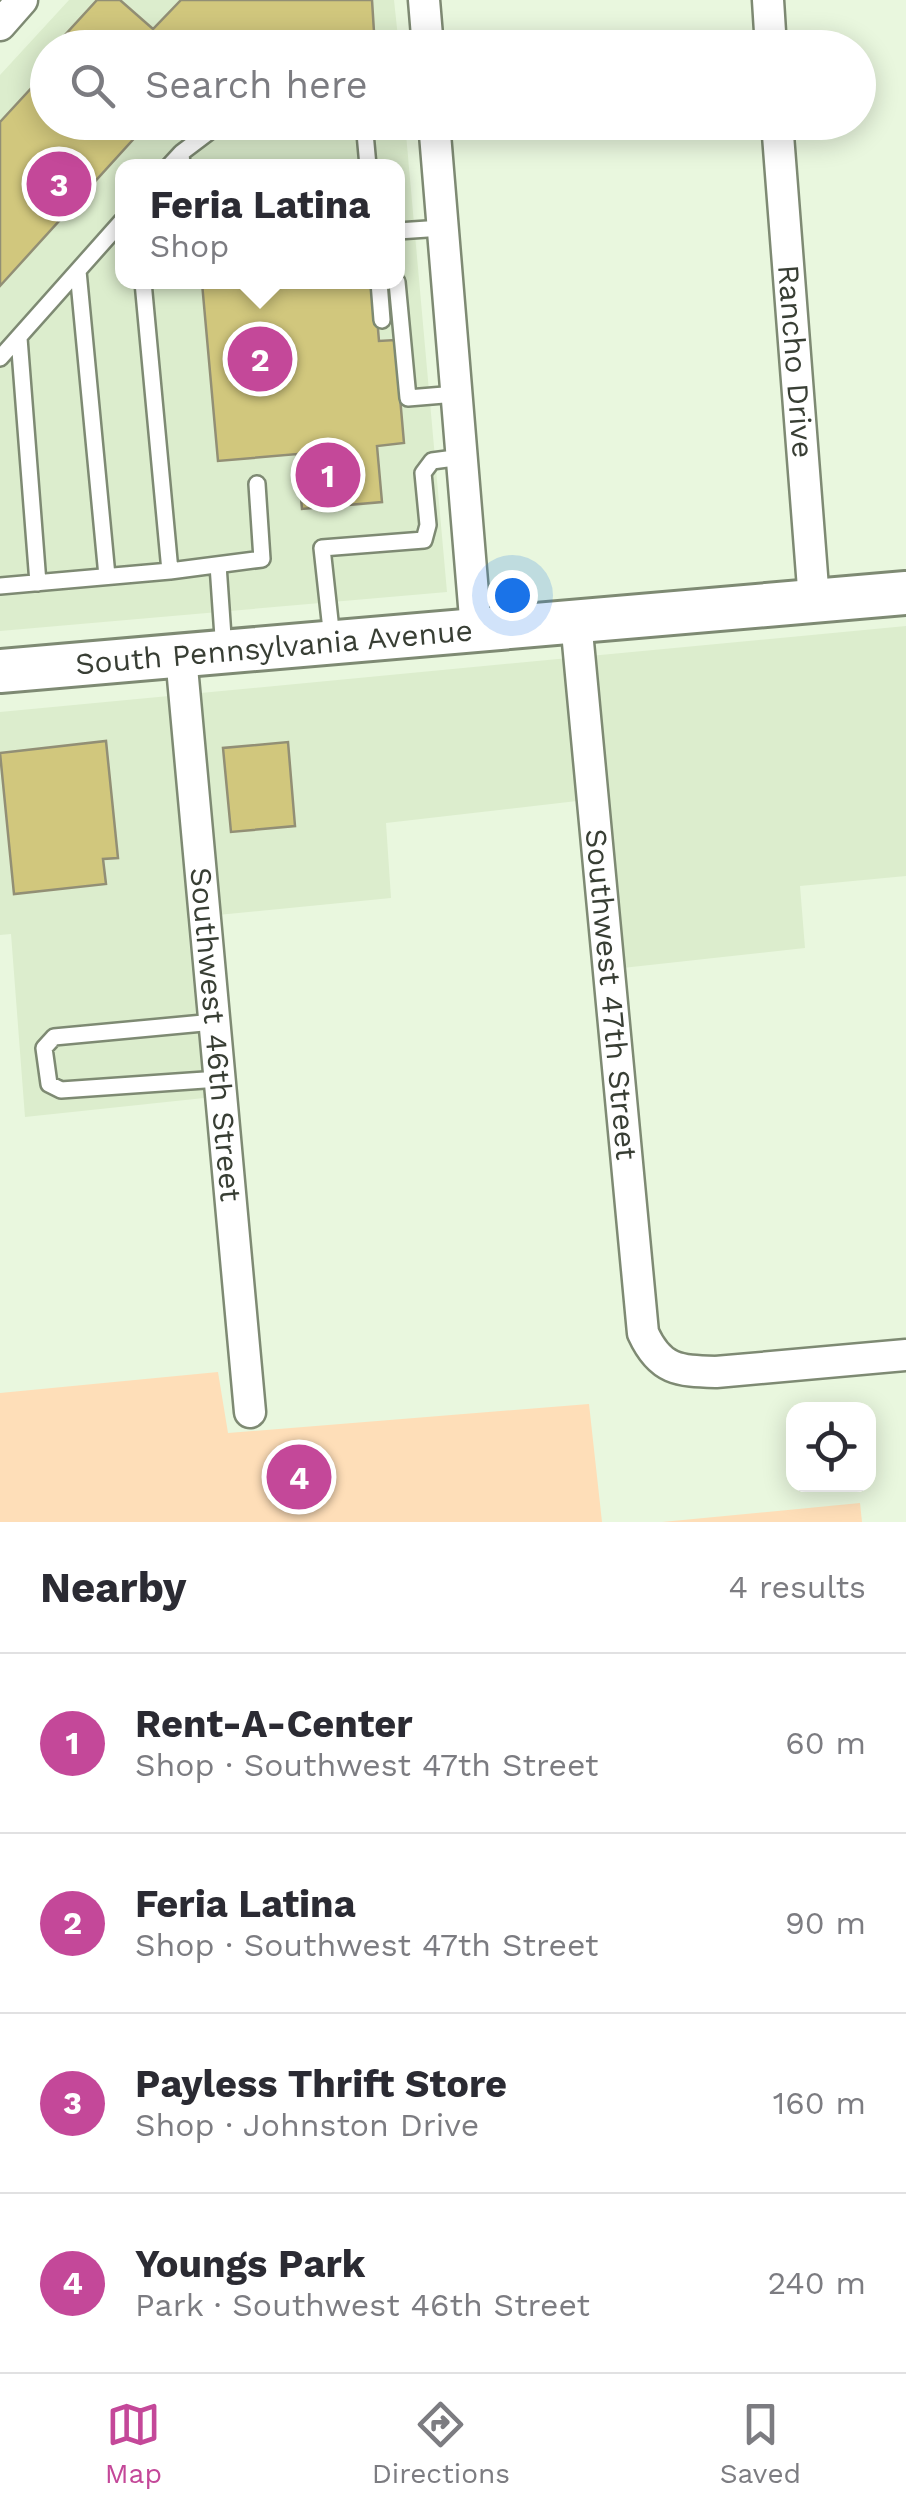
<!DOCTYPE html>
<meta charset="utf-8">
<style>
body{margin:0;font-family:"Work Sans",sans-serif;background:#f2f2f3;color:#2b2b33}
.controls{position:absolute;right:30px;bottom:30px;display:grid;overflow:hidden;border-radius:20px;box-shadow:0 5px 25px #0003}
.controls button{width:90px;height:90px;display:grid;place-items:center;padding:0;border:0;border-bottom:2px solid #e1e1e2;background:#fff;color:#2b2b33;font:50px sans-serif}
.you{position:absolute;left:512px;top:595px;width:35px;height:35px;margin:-25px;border:8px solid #fff;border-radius:50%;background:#1a73e8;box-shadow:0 0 0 15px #1a73e833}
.badge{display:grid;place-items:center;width:65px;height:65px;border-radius:50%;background:#c44899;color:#fff;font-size:32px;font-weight:700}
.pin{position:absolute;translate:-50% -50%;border:5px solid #fff;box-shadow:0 2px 10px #0006}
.popup{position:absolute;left:115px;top:159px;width:290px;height:130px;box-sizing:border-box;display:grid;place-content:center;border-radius:20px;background:#fff;filter:drop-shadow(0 2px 8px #0005);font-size:32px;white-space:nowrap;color:#7c7c81}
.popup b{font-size:38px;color:#2b2b33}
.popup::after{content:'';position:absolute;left:50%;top:100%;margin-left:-20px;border:20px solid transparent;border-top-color:#fff}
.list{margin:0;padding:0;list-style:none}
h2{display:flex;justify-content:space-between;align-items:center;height:130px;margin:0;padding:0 40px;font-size:42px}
h2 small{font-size:32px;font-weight:400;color:#7c7c81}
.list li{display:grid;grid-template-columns:65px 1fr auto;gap:30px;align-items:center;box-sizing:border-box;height:180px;padding:0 40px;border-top:2px solid #e1e1e2}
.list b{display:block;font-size:38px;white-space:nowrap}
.list p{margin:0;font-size:32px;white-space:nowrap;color:#7c7c81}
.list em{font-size:32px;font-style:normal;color:#7c7c81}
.icon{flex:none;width:55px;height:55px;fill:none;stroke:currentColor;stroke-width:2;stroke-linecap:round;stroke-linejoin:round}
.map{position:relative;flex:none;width:906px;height:1522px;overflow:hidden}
.search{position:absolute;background:#fff;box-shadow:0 5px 25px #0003;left:30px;right:30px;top:30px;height:110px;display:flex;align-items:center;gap:25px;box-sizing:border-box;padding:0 35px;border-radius:55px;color:#7c7c81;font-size:38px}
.sheet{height:850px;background:#fff}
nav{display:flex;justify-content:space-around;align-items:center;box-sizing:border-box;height:140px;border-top:2px solid #e1e1e2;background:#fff;font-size:28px;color:#7c7c81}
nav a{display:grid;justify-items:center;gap:5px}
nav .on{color:#c44899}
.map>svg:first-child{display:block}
.built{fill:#dcedcd;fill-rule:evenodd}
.green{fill:#fedeb8}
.building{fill:#d1c77d;stroke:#928f75;stroke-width:2.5}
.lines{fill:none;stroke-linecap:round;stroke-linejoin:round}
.lane-casing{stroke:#7e8a73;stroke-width:20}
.street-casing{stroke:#7e8a73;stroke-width:35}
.secondary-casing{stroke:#7e8a73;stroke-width:48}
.lane{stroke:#fff;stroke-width:15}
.street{stroke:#fff;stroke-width:30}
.secondary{stroke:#fff;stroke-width:42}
.labels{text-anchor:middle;stroke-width:10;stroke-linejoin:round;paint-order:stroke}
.street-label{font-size:30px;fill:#383e34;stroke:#fff}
</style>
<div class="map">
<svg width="906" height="1522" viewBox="0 0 906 1522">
<rect width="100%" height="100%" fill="#e9f7de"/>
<path class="built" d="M69,0h325l5,47 -351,1v74l357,1 42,469 -447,39v-556zM122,166h276v116h-276z
M906,626v250l-106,10 5,62 -210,23 -18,-170 -191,22 5,75 -204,20 17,180 -179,19 -14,-183 -11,1v-223z"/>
<path class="green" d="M218,1372l10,61 361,-29 13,118h-602v-129z
M860,1503l2,19h-200z"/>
<path class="building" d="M97,0h23l33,29 28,-29h191l3,48h-322z
M48,70v52h101l-149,164v-164z
M214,282h160l5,59 16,-1 9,103 -27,3 5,56 -80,7 -5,-55 -79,7 -16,-178z
M106,741l12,117 -15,1 3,25 -92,10 -14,-141z
M288,742l7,84 -64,6 -8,-84z"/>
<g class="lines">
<defs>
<path id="lane" d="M364,122l4,44
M181,153l41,-31
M169,166l12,-13 1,13
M398,231l44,-3
M78,271l29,305
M143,282l27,289
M379,282l3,38
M397,282l11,116 48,-4
M19,338l19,245
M0,358l122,-137
M218,565l6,86
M0,586l170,-15 92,-12 -5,-75
M332,639l-10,-91 102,-8 4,-15 -5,-52 9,-12 30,-4
M214,1022l-160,15 -10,11 5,36 12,6 158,-11"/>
<g id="street">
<path d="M424,0l4,48"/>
<path d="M768,0l3,48"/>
<path d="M0,25l22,-25"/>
<path d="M434,122l42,508"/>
<path id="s1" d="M777,122l37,479"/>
<path id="s2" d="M576,621l67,712c17,37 35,38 73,39l190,-17"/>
<path id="s3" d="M181,656l69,756"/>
</g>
<g id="secondary">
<path id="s4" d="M0,671l906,-78"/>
</g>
</defs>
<use href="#lane" class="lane-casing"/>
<use href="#street" class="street-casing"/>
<use href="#secondary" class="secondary-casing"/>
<use href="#lane" class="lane"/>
<use href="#street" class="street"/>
<use href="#secondary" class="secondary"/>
</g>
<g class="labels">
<g class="street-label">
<text dy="10" stroke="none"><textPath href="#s1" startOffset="240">Rancho Drive</textPath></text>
<text dy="10" stroke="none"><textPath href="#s4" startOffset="275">South Pennsylvania Avenue</textPath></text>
<text dy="10" stroke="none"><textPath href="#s2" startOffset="375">Southwest 47th Street</textPath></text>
<text dy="10" stroke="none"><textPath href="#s3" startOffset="380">Southwest 46th Street</textPath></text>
</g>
</g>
</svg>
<div class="controls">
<button><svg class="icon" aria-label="locate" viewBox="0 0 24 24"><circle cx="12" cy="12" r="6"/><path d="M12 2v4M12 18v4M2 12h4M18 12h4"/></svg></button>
</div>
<div class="you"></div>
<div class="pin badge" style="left:328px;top:475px">1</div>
<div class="pin badge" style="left:260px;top:359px">2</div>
<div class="popup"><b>Feria Latina</b>Shop</div>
<div class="pin badge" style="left:59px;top:184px">3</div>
<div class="pin badge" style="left:299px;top:1477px">4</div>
<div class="search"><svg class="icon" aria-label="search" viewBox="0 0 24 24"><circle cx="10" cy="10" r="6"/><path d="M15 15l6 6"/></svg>Search here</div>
</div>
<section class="sheet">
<h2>Nearby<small>4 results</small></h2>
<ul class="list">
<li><span class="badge">1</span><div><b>Rent-A-Center</b><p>Shop · Southwest 47th Street</p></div><em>60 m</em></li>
<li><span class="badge">2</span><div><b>Feria Latina</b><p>Shop · Southwest 47th Street</p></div><em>90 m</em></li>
<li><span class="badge">3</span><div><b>Payless Thrift Store</b><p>Shop · Johnston Drive</p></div><em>160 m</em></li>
<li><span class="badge">4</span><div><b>Youngs Park</b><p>Park · Southwest 46th Street</p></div><em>240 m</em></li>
</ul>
</section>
<nav>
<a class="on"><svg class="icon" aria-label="map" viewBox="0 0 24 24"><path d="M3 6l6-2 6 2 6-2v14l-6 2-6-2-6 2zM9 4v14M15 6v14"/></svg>Map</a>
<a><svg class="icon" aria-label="directions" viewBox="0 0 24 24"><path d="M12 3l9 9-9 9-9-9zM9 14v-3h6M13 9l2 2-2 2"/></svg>Directions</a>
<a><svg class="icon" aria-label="saved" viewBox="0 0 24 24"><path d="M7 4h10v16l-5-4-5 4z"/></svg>Saved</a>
</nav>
